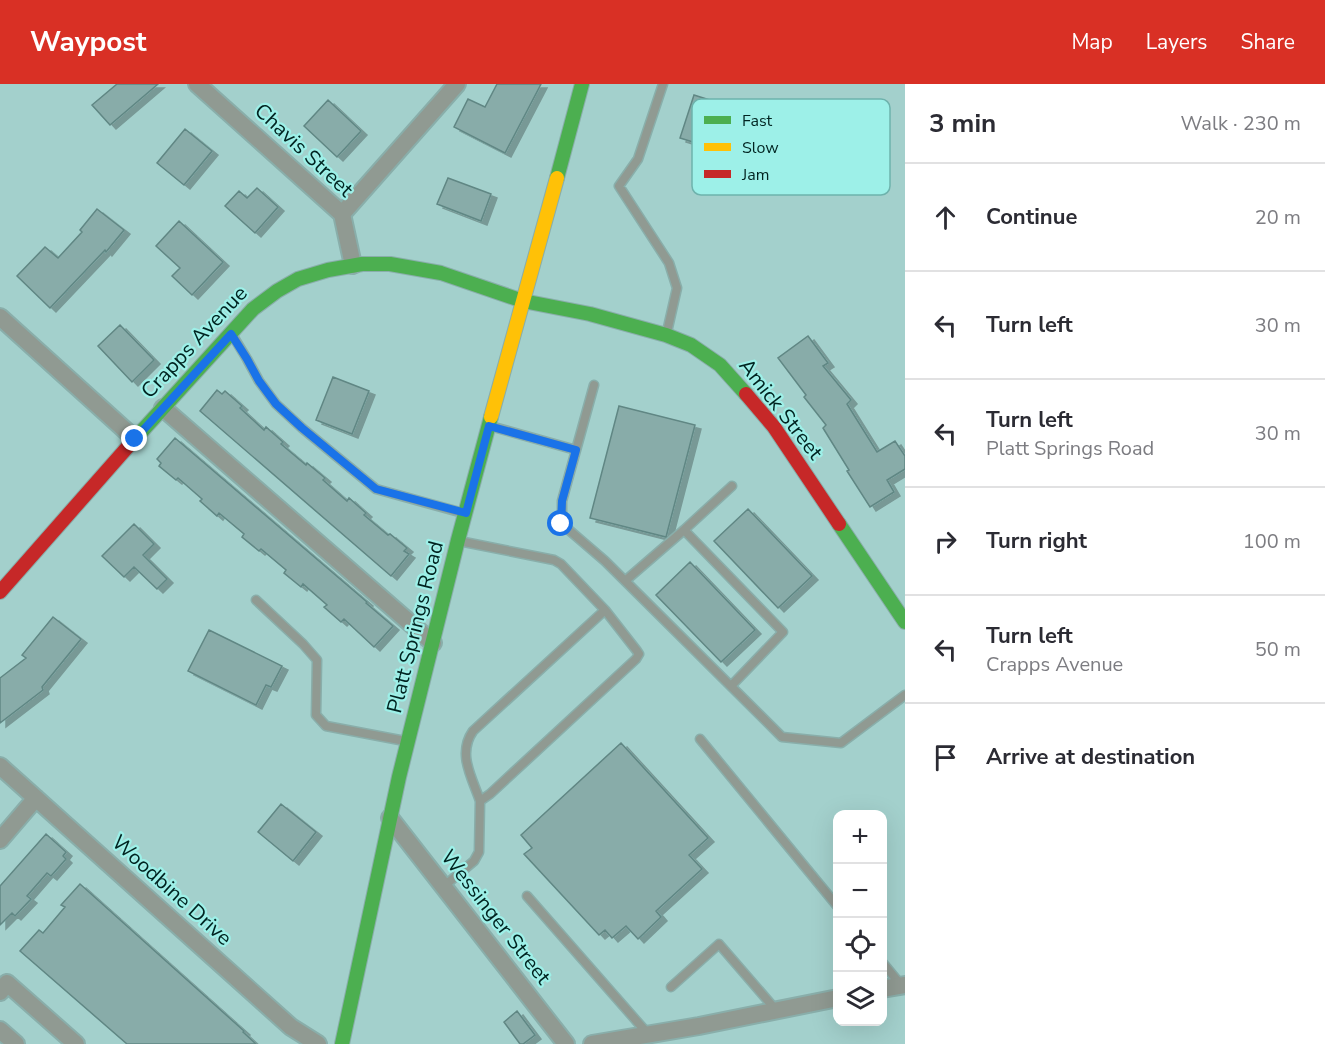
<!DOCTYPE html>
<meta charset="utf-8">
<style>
body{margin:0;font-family:"Nunito Sans",sans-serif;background:#f7f7f7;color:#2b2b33}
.controls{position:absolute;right:18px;bottom:18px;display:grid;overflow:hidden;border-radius:12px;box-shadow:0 6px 24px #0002}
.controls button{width:54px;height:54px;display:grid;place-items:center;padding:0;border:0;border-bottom:2px solid #e1e1e2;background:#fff;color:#2b2b33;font:30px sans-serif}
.stop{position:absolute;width:18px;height:18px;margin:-14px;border:4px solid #1a73e8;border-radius:50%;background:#fff}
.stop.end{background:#1a73e8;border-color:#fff;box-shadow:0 2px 6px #0008}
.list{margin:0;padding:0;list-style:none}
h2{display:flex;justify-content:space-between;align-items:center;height:78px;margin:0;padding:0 24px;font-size:26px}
h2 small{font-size:20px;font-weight:400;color:#7c7c81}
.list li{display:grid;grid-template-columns:39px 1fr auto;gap:18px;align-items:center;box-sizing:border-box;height:108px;padding:0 24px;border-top:2px solid #e1e1e2}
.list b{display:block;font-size:22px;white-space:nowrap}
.list p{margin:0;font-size:20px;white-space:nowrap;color:#7c7c81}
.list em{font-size:20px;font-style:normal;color:#7c7c81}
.icon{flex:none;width:33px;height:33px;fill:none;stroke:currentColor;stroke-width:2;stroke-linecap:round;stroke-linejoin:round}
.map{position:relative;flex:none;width:905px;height:960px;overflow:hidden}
header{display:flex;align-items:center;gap:36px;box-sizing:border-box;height:84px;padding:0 30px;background:#d93025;color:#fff}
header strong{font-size:28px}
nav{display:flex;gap:33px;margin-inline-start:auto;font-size:21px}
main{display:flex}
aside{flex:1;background:#fff}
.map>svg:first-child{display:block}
.building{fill:#88aca9;stroke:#608784;stroke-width:1.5;filter:url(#shadow)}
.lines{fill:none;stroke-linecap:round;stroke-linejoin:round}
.lane-casing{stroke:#89aeaa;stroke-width:11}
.street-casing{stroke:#89aeaa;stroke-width:20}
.fast-casing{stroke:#89aeaa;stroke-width:16}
.slow-casing{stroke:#89aeaa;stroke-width:16}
.jam-casing{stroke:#89aeaa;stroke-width:16}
.lane{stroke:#909a92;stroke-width:8}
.street{stroke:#909a92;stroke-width:16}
.fast{stroke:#4caf50;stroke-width:14}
.slow{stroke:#ffc107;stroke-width:14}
.jam{stroke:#c62828;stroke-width:14}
.route{stroke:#1a73e8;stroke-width:8}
.labels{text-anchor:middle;stroke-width:4.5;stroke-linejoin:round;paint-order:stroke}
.street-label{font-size:21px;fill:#002320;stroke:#9df0e8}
.key{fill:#9df0e8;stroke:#6eb2ac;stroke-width:1.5}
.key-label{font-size:16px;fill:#002320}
</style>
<header>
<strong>Waypost</strong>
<nav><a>Map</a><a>Layers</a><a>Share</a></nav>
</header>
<main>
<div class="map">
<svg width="905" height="960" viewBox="0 0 905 960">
<defs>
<filter id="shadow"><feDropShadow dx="6" dy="4" stdDeviation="0" flood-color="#0004"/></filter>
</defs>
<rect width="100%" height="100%" fill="#a3d0cc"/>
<path class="building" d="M117,0h41l-48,41 -18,-20z
M497,0h44l-36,69 -51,-26 14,-28 17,8z
M694,11l41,13 -13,43 -42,-13z
M328,16l33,31 -24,26 -33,-31z
M185,45l27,22 -28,34 -27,-22z
M448,94l43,16 -10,27 -44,-17z
M257,104l21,19 -23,26 -30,-27 14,-15 8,7z
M97,125l27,21 -18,22 -1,-2 -55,58 -33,-32 28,-29 13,11 24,-26 -2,-2z
M179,137l44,41 -31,33 -20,-19 8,-8 -24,-22z
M120,241l34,35 -22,22 -34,-36z
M808,252l20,27 -5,3 28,34 -4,4 30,48 18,-11 10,15v13l-18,11 7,12 -24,15 -23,-36 2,-1 -26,-42 3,-3 -22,-28 2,-2 -28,-37z
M333,293l36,14 -17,43 -36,-14z
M217,306l5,4 3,-3 17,15 -2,2 24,22 2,-3 17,15 -2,2 25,21 1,-2 18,15 -2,2 24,21 2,-3 17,15 -2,2 24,20 2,-1 17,14 -3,3 5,3 -18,22 -191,-165z
M619,322l76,19 -29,112 -76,-19z
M175,354l192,164 -1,1 27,23 -19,21 -30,-28 -3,3 -17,-15 3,-2 -24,-21 -2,3 -17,-14 2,-3 -25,-21 -2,2 -17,-14 2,-3 -25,-21 -2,3 -17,-15 2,-2 -24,-21 -2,2 -17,-14 2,-3 -4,-4z
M748,425l64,67 -34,32 -64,-67z
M134,440l20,20 -11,11 24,24 -10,10 -23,-22 -10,10 -22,-21z
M690,478l65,68 -34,32 -65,-67z
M53,533l28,22 -39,48 1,3 -43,33v-45l26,-20 -4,-3z
M209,546l73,36 -11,21 -5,-2 -10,20 -68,-34z
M621,659l87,95 -19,17 13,14 -46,42 5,6 -23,22 -12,-13 -14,12 -7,-8 -6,5 -75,-81 8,-6 -11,-13z
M281,720l35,28 -23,29 -35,-29z
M46,750l20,18 -3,4 3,3 -15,17 -4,-3 -20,23 4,3 -16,17 -3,-3 -12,12v-39z
M80,800l164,147 -1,1 13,12h-129l-107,-93 19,-21 4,3 22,-26 -4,-2z
M517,927l18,24 -12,9h-3l-16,-22z"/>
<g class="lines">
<defs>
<path id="lane" d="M663,0l-25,75 -19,27 50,77 8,25 -10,44
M233,252l14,23 12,22 17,23 26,24 74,61 87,24
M594,301l-32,116v23l43,37 177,176 59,6 64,-48
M490,342l86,24
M684,446l99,102 -52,54
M625,497l59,-51 48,-44
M256,516l47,44 14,16 -1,55 10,11 79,15
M700,655l138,168
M480,717c-8,-24 -23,-47 -7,-70l132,-121
M443,803l31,-26 5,-9 1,-51 10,-7 146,-135 3,-5 -2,-3 -32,-41 -44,-46 -7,-4 -95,-19
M527,812l121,138
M882,878l19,23
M671,903l48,-43 57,66"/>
<path id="street" d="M197,0l145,130 11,51
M342,130l115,-130
M0,233l135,122
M163,324l270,235
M0,682l291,261 27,17
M390,734l176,226
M0,756l36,-42
M882,905l23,-4
M0,908l7,-9 69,61
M0,946l16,14
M592,960l107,-18 139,-28"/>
<path id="fast" d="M557,94l25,-94
M132,358l121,-133 24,-18 21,-12 30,-9 34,-6h28l51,9 82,28 67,13 76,21 25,10 29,20 26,29
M839,440l66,98
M342,960l57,-267 59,-237 33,-123"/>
<path id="slow" d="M491,333l66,-239"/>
<path id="jam" d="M746,310l28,33 65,97
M0,508l132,-150"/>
</defs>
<use href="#lane" class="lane-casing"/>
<use href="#street" class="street-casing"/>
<use href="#fast" class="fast-casing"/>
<use href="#slow" class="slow-casing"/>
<use href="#jam" class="jam-casing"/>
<use href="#lane" class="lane"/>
<use href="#street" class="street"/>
<use href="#fast" class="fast"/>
<use href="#slow" class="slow"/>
<use href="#jam" class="jam"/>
</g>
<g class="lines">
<path class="route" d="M135,355l96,-105 16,25 12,22 17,23 26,24 74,61 90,24 23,-87 87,24 -14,51 -1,23"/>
</g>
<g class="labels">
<g class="street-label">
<text transform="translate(304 66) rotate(43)" y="7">Chavis Street</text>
<text transform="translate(194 258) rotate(-47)" y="7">Crapps Avenue</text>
<text transform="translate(781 325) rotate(52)" y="7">Amick Street</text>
<text transform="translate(415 543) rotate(-76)" y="7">Platt Springs Road</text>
<text transform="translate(172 806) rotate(42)" y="7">Woodbine Drive</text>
<text transform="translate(496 833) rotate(52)" y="7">Wessinger Street</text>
</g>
</g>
<rect x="692" y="15" width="198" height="96" rx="9" class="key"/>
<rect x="704" y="32" width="27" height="8" fill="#4caf50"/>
<rect x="704" y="59" width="27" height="8" fill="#ffc107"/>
<rect x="704" y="86" width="27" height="8" fill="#c62828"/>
<g class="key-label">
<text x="742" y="42">Fast</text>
<text x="742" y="69">Slow</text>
<text x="742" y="96">Jam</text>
</g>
</svg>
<div class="controls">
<button>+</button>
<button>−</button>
<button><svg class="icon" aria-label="locate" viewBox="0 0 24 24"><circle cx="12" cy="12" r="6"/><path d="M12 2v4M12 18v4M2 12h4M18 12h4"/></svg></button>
<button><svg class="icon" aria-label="layers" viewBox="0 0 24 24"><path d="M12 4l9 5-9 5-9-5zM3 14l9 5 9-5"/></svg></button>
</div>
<div class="stop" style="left:561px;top:440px"></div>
<div class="stop end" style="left:135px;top:355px"></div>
</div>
<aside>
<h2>3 min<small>Walk · 230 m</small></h2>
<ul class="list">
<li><svg class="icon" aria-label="ahead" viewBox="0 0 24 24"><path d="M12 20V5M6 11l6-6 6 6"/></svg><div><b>Continue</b></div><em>20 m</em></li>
<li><svg class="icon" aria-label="left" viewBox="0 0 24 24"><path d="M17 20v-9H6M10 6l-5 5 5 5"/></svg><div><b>Turn left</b></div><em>30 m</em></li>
<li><svg class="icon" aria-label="left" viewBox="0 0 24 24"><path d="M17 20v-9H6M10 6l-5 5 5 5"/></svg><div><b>Turn left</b><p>Platt Springs Road</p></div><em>30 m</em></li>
<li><svg class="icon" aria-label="right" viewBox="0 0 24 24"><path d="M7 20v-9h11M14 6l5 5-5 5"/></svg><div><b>Turn right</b></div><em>100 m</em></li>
<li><svg class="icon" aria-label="left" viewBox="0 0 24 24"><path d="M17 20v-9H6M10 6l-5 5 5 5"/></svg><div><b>Turn left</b><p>Crapps Avenue</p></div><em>50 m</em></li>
<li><svg class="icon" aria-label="arrive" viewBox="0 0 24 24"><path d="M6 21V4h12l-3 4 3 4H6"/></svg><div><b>Arrive at destination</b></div></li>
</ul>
</aside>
</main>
